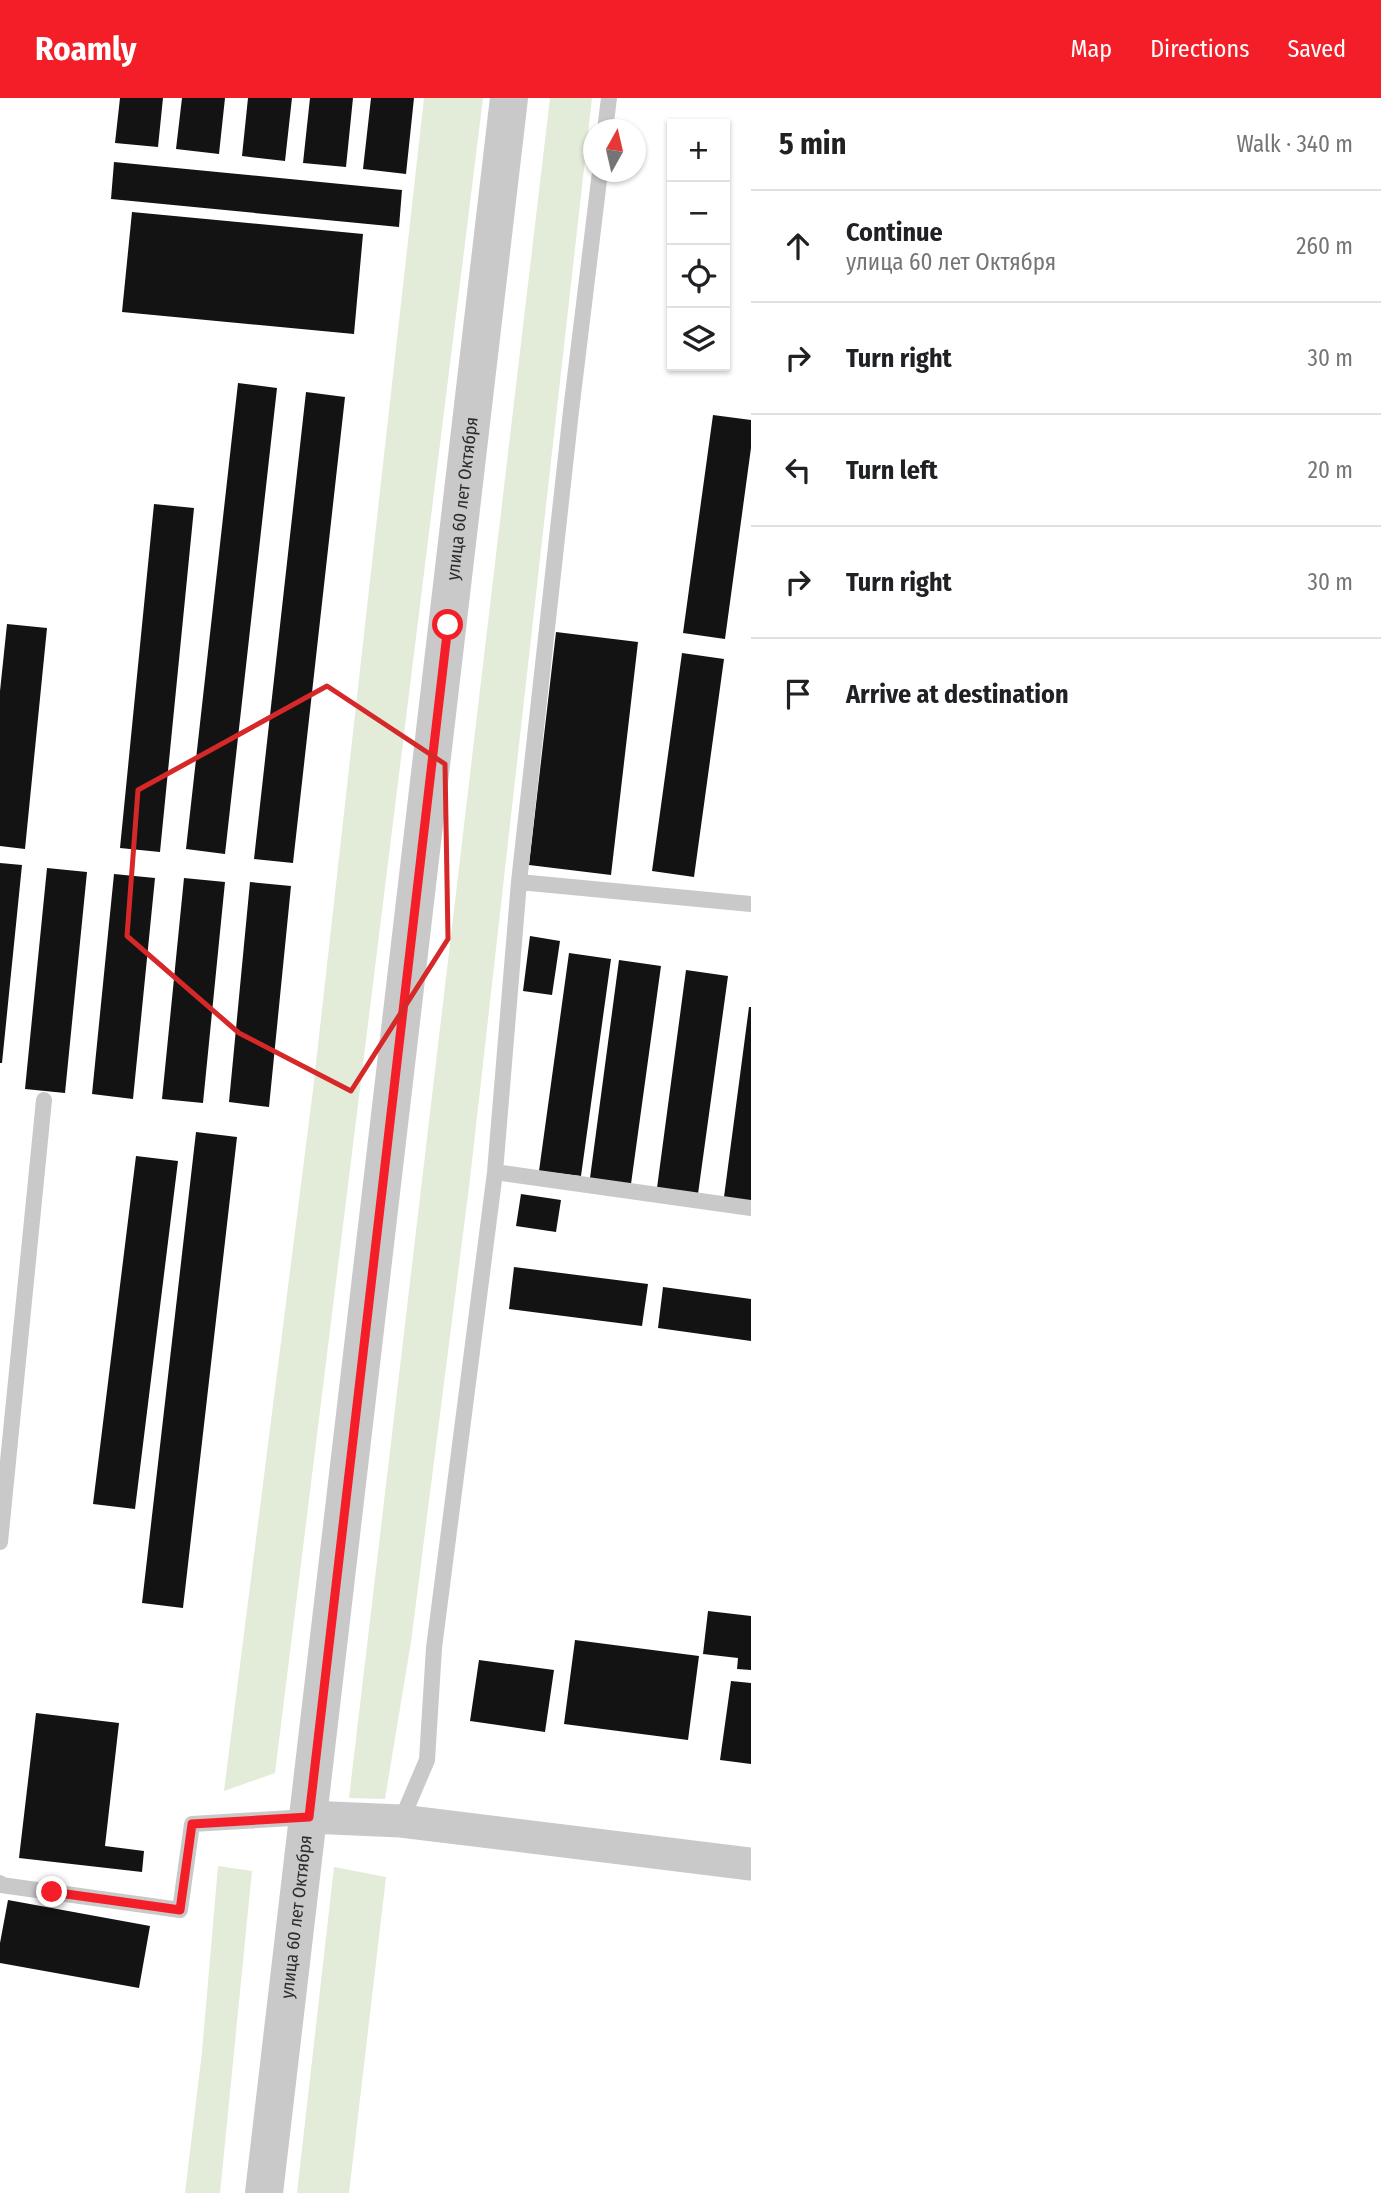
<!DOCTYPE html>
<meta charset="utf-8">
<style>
body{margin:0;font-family:"Fira Sans Condensed",sans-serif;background:#f6f6f6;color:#202124}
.controls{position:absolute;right:21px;top:21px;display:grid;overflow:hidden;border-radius:0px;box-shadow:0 2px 5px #0004}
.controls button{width:63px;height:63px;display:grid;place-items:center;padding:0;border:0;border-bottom:2px solid #e0e0e0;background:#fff;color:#202124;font:35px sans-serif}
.compass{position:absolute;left:583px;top:21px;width:63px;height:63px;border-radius:50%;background:#fff;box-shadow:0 2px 5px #0004;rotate:8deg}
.stop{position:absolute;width:21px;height:21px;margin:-16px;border:5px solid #f41e29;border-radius:50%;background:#fff}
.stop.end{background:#f41e29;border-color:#fff;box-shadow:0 2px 7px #0008}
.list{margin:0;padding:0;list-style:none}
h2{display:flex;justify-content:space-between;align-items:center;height:91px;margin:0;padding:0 28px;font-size:30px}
h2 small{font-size:23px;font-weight:400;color:#757577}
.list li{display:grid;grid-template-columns:46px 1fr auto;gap:21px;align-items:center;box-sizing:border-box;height:112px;padding:0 28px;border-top:2px solid #e0e0e0}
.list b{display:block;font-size:26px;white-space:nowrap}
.list p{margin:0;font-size:23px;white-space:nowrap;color:#757577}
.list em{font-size:23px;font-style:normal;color:#757577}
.icon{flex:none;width:38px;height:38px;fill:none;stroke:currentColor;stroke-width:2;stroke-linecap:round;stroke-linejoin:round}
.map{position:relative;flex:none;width:751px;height:2095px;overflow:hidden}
header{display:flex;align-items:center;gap:42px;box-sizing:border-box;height:98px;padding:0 35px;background:#f41e29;color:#fff}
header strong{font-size:33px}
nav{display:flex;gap:38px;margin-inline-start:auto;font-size:24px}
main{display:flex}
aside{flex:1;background:#fff}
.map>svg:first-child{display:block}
.green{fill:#e2ecd8}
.building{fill:#131313}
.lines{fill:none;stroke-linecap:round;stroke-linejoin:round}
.service{stroke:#c9c9c9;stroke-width:16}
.minor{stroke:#c9c9c9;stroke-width:33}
.tertiary{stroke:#c9c9c9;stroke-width:38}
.route{stroke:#f41e29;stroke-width:9}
.marked{fill:none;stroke:#d62828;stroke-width:5;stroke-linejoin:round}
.labels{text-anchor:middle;stroke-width:7;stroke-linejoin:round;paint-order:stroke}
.street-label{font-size:18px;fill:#2c2c2c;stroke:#fff}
</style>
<header>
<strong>Roamly</strong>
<nav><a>Map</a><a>Directions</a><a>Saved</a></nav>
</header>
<main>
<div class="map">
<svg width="751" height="2095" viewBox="0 0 751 2095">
<rect width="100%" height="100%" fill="#fff"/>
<path class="green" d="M424,0h59l-208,1675 -51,18 89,-701z
M550,0h42l-122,1081 -59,463 -26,157 -36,-1z
M218,1768l34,5 -32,322h-35l17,-141z
M334,1769l52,10 -37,316h-52z"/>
<path class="building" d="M120,0h43l-5,49 -43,-4z
M182,0h43l-6,56 -43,-5z
M248,0h44l-7,63 -43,-5z
M310,0h43l-7,69 -43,-4z
M371,0h43l-8,76 -43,-5z
M114,64l288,28 -3,37 -288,-28z
M132,114l231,22 -9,100 -232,-22z
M238,285l39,5 -52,466 -39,-5z
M306,294l39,5 -52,466 -39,-4z
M713,317l38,5v28l-26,191 -42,-6z
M154,406l40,4 -34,344 -40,-4z
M7,526l40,4 -22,221 -25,-3v-155z
M556,534l82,10 -27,233 -82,-10z
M682,555l42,6 -30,218 -42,-6z
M0,765l22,2 -20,198h-2z
M47,770l40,4 -22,221 -40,-4z
M114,776l41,4 -22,221 -41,-5z
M184,780l41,4 -22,221 -41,-4z
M250,784l41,4 -22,221 -40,-5z
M530,838l30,5 -8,54 -29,-4z
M569,855l42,6 -30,217 -42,-5z
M619,862l42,6 -30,218 -41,-6z
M686,872l42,6 -30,218 -41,-6z
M749,909h2v194l-27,-4z
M196,1034l41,5 -54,471 -41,-5z
M136,1058l42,5 -43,348 -42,-5z
M521,1096l40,6 -5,32 -40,-6z
M514,1169l134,17 -6,42 -133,-17z
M663,1189l88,12v42l-93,-13z
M708,1513l43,5v54l-14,-1 1,-11 -35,-4z
M575,1542l124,16 -11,84 -124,-16z
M479,1562l75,10 -9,62 -75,-11z
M731,1583l20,2v81l-31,-4z
M36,1615l83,10 -14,123 39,5 -2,21 -123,-14z
M8,1802l142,26 -11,62 -139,-25v-20z"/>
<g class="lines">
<path class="service" d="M605,32l4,-32
M519,784l52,-471 29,-239
M495,1074l256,36
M0,1444l44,-442
M401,1723l26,-61 7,-112 61,-476 24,-290 232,22
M0,1785l1,2 179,25 12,-86 116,-7"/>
<path class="minor" d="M308,1719l93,4 350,43"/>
<path class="tertiary" id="s1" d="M264,2095l245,-2095"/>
</g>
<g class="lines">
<path class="route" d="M52,1794l128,18 12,-86 117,-7 139,-1192"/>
</g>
<path class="marked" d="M327,588l118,78 3,175 -97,152 -112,-58 -112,-97 11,-146z"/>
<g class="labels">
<g class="street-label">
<text dy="6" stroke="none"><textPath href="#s1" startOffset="1706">улица 60 лет Октября</textPath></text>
<text dy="6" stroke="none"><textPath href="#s1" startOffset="278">улица 60 лет Октября</textPath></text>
</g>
</g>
</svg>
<div class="controls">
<button>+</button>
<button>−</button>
<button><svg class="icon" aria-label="locate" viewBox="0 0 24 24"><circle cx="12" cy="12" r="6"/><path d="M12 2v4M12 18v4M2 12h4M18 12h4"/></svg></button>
<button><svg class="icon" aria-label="layers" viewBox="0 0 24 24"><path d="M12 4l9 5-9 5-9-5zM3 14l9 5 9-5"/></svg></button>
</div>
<svg class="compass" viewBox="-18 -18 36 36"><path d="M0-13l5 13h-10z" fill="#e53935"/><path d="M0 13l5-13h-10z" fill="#757577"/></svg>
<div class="stop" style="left:448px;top:527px"></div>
<div class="stop end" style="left:52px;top:1794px"></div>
</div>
<aside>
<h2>5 min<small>Walk · 340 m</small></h2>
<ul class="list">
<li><svg class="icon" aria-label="ahead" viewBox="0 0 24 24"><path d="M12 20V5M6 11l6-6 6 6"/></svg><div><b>Continue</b><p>улица 60 лет Октября</p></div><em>260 m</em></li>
<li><svg class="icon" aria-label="right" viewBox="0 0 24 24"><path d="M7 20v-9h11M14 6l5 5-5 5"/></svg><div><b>Turn right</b></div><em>30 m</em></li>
<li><svg class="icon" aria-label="left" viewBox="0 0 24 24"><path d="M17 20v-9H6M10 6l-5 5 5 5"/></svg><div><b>Turn left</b></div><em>20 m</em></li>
<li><svg class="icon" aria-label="right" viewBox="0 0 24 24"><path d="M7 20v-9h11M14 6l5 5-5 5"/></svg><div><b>Turn right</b></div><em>30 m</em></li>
<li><svg class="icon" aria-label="arrive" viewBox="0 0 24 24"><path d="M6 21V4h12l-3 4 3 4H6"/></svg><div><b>Arrive at destination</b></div></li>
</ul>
</aside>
</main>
